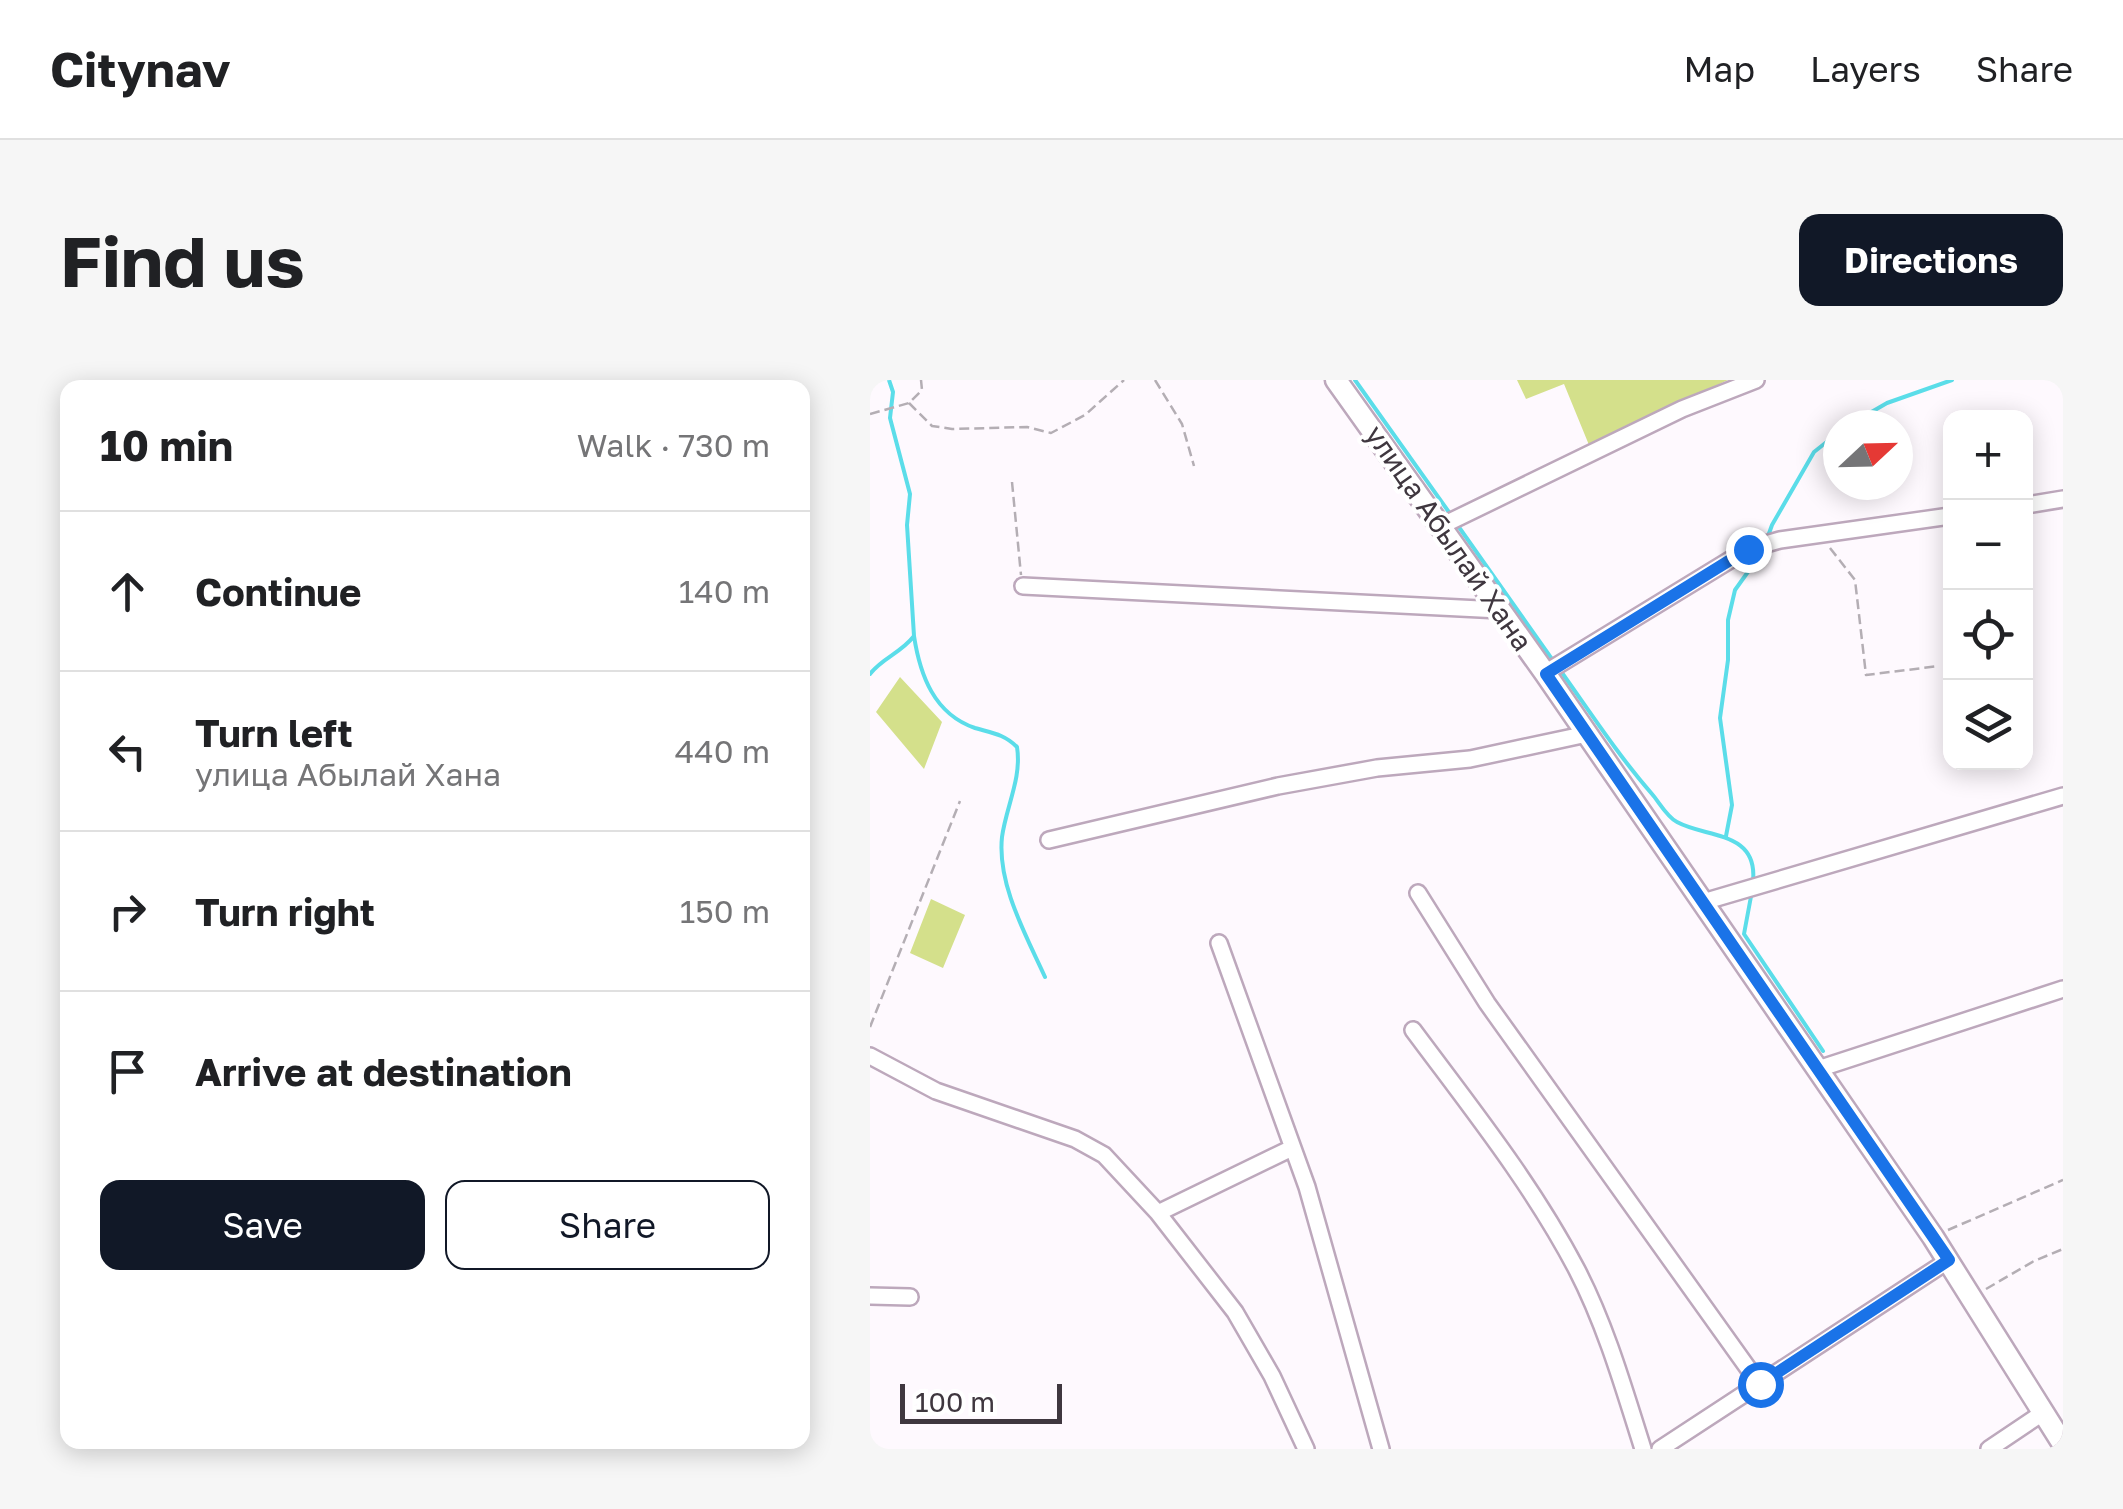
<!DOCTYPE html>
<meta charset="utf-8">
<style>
body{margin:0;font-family:"Golos Text",sans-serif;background:#f6f6f6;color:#202124}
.controls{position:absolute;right:30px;top:30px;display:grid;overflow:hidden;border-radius:20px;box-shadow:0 5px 25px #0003}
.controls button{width:90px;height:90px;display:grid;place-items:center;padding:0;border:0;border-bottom:2px solid #e0e0e0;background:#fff;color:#202124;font:50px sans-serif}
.compass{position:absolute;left:953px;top:30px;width:90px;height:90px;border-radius:50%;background:#fff;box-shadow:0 5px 25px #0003;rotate:68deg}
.scale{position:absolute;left:30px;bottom:25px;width:162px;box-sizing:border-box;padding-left:10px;border:5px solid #3f373f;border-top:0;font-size:28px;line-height:35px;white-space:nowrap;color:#3f373f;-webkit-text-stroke:8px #fff;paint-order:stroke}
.stop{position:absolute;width:30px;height:30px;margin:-22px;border:8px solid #1a73e8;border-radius:50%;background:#fff}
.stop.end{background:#1a73e8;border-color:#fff;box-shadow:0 2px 10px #0008}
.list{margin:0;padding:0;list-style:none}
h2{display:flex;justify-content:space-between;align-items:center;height:130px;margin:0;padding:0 40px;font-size:42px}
h2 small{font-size:32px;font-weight:400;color:#757577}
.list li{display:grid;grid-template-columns:65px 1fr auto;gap:30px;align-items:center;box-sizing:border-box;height:160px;padding:0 40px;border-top:2px solid #e0e0e0}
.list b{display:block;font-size:38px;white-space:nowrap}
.list p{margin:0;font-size:32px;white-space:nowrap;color:#757577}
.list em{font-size:32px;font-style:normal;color:#757577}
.actions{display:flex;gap:20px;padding:30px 40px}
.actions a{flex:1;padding:22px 0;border:2px solid #111827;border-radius:20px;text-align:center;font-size:35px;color:#111827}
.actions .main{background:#111827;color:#fff}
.icon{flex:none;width:55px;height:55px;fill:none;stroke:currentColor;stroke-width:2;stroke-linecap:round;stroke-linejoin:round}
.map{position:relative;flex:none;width:1193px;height:1069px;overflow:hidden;border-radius:20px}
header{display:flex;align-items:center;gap:60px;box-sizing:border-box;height:140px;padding:0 50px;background:#fff;border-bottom:2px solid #e0e0e0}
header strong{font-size:48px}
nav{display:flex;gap:55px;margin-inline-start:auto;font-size:35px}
.intro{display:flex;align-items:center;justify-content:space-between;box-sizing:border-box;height:240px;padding:0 60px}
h1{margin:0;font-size:70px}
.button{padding:25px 45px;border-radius:20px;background:#111827;color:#fff;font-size:35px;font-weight:700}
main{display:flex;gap:60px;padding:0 60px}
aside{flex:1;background:#fff;border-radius:20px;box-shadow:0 5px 25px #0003}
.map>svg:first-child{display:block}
.green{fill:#d4e08b}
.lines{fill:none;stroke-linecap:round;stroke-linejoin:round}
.stream{stroke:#5bdde9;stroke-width:4}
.minor-casing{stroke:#bda8bc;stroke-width:20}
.major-casing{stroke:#bda8bc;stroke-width:25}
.path{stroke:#b4aeb4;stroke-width:2.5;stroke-dasharray:10 5;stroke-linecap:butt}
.minor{stroke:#fff;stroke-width:15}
.major{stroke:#fff;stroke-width:20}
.route{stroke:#1a73e8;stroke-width:12}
.labels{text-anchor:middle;stroke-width:8;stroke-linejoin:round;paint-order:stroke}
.street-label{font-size:28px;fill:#3f373f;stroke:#fff}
</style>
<header>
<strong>Citynav</strong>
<nav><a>Map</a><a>Layers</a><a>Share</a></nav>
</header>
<div class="intro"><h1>Find us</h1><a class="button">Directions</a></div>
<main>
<aside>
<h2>10 min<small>Walk · 730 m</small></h2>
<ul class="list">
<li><svg class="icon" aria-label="ahead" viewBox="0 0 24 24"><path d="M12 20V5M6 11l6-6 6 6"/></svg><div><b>Continue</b></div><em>140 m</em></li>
<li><svg class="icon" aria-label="left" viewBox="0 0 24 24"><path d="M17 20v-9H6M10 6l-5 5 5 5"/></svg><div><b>Turn left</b><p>улица Абылай Хана</p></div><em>440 m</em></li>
<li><svg class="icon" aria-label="right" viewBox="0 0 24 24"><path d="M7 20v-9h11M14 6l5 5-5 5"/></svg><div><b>Turn right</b></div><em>150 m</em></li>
<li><svg class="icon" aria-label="arrive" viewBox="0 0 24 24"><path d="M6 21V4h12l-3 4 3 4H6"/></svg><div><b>Arrive at destination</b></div></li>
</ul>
<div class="actions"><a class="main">Save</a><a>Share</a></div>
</aside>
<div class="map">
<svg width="1193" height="1069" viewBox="0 0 1193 1069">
<rect width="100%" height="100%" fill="#fef9fe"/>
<path class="green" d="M647,0h211l-139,65 -25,-61 -38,15z
M30,297l42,45 -18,47 -48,-57z
M61,519l34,16 -22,53 -33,-15z"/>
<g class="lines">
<path class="stream" d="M485,0l96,135
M979,45l38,-22 65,-23
M586,143l98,139
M897,159l5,-14 42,-73 24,-19
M44,256c6,39 20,78 61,92 17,5 29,6 42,19 5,31 -11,60 -15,90 -5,47 24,98 43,140
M690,290c30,42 58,85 92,124 7,8 15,23 25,28 29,16 81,9 76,59
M0,294c12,-16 31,-21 44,-38l-7,-111 3,-31 -20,-76 3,-26 -4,-12
M856,456l6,-31 -12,-87 8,-58v-40l7,-30 30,-42
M882,511l-8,43 79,117"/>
<defs>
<path id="minor" d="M1156,125l37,-6
M571,146l241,-117 74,-29
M153,206l477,24
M675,293l203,-124 32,-9 170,-24
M179,460l229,-54 99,-18 93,-9 117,-25
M548,513l69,110 273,382
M833,522l360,-106
M349,563l88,244 74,262
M543,650c58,78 119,154 164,240 29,56 47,119 66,179
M0,676l66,35 139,48 29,16 54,58 77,99 37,64 34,73
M948,689l245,-80
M288,833l134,-65
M0,916l40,1
M790,1069l289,-189
M1119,1069l55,-37"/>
<path id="major" d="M466,0l209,293 388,564 130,207"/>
</defs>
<use href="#minor" class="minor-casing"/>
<use href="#major" class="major-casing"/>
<path class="path" d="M285,0l27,44 12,42
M39,23l23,23 20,3 75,-2 24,6 34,-18 39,-35
M0,34l39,-11 13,-13 -1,-10
M142,102l9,93
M960,168l25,32 11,95 73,-9
M0,647l90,-226
M1078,850l115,-50
M1116,909l48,-28 29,-12"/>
<use href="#minor" class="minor"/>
<use href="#major" class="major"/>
</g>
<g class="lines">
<path class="route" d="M878,169l-202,125 403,586 -189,124"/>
</g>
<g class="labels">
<g class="street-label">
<text transform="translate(579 158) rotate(55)" y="10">улица Абылай Хана</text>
</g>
</g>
</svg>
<div class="controls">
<button>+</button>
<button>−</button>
<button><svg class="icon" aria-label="locate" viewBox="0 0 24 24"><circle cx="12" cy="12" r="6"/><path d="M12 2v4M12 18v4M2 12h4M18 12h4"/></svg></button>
<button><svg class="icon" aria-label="layers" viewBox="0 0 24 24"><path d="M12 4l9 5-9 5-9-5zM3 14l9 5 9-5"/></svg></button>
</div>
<svg class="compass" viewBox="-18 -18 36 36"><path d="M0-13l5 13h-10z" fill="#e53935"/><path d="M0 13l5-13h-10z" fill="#757577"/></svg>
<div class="scale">100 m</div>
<div class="stop" style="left:890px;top:1004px"></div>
<div class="stop end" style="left:878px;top:169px"></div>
</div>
</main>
